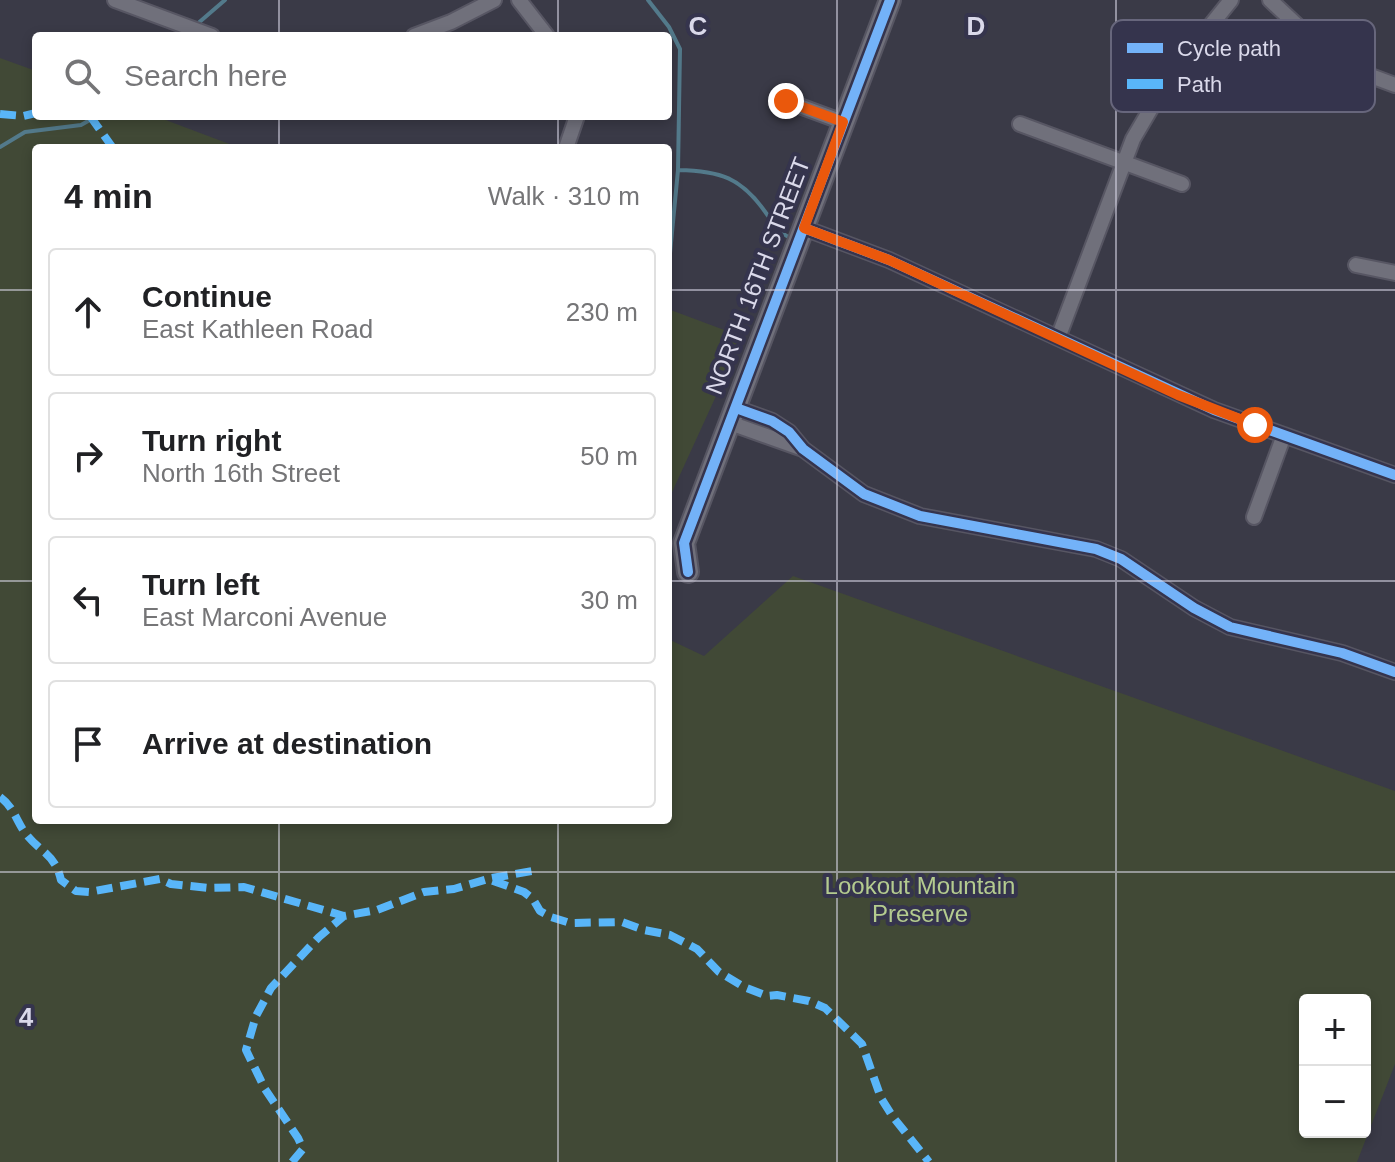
<!DOCTYPE html>
<meta charset="utf-8">
<style>
body{margin:0;font-family:Arial,sans-serif;background:#f6f6f6;color:#202124}
.controls{position:absolute;right:24px;bottom:24px;display:grid;overflow:hidden;border-radius:8px;box-shadow:0 4px 12px #0003}
.controls button{width:72px;height:72px;display:grid;place-items:center;padding:0;border:0;border-bottom:2px solid #e0e0e0;background:#fff;color:#202124;font:40px sans-serif}
.stop{position:absolute;width:24px;height:24px;margin:-18px;border:6px solid #ea580c;border-radius:50%;background:#fff}
.stop.end{background:#ea580c;border-color:#fff;box-shadow:0 2px 8px #0008}
.list{margin:0;padding:0;list-style:none}
h2{display:flex;justify-content:space-between;align-items:center;height:104px;margin:0;padding:0 32px;font-size:34px}
h2 small{font-size:26px;font-weight:400;color:#757577}
.list li{display:grid;grid-template-columns:52px 1fr auto;gap:24px;align-items:center;box-sizing:border-box;height:128px;margin:0 16px 16px;padding:0 16px;border:2px solid #e0e0e0;border-radius:8px}
.list b{display:block;font-size:30px;white-space:nowrap}
.list p{margin:0;font-size:26px;white-space:nowrap;color:#757577}
.list em{font-size:26px;font-style:normal;color:#757577}
.icon{flex:none;width:44px;height:44px;fill:none;stroke:currentColor;stroke-width:2;stroke-linecap:round;stroke-linejoin:round}
.map{position:relative;flex:none;width:1395px;height:1162px;overflow:hidden}
.search{position:absolute;background:#fff;box-shadow:0 4px 12px #0003;left:32px;top:32px;width:640px;height:88px;display:flex;align-items:center;gap:20px;box-sizing:border-box;padding:0 28px;border-radius:8px;color:#757577;font-size:30px}
.panel{position:absolute;background:#fff;box-shadow:0 4px 12px #0003;left:32px;top:144px;width:640px;height:680px;border-radius:8px}
.map>svg:first-child{display:block}
.grass{fill:#414936;fill-rule:evenodd}
.lines{fill:none;stroke-linecap:round;stroke-linejoin:round}
.stream{stroke:#537a8b;stroke-width:4}
.street-casing{stroke:#575663;stroke-width:18}
.secondary-casing{stroke:#575663;stroke-width:24}
.street{stroke:#70707b;stroke-width:14}
.secondary{stroke:#70707b;stroke-width:20}
.quiet{stroke:#59b6f9;stroke-width:8;stroke-dasharray:16 8;stroke-linecap:butt}
.cycleway-casing{stroke:#35344d;stroke-width:15}
.cycleway{stroke:#73b2f8;stroke-width:10}
.route{stroke:#ea580c;stroke-width:10}
.grid{fill:none;stroke:#dad9ea;stroke-width:2;stroke-opacity:0.55}
.labels{text-anchor:middle;stroke-width:8;stroke-linejoin:round;paint-order:stroke}
.street-label{font-size:24px;fill:#dad9ea;stroke:#35344d}
.park-label{font-size:24px;fill:#b4cb8f;stroke:#35344d}
.key{fill:#35344d;stroke:#67667c;stroke-width:2}
.key-label{font-size:22px;fill:#dad9ea}
.grid-label{font-size:26px;text-anchor:middle;font-weight:bold;fill:#dad9ea;stroke:#35344d;stroke-width:8;stroke-linejoin:round;paint-order:stroke}
</style>
<div class="map">
<svg width="1395" height="1162" viewBox="0 0 1395 1162">
<rect width="100%" height="100%" fill="#3a3a47"/>
<path class="grass" d="M0,58l36,13v45h119l85,32h-204v672h632v-181l36,17 89,-80 602,215v273l-38,98h-1357zM1305,1000h60v132h-60z
M668,309l75,28 -75,164z"/>
<g class="lines">
<path class="stream" d="M648,0l21,27 11,22 -2,121 -10,104
M196,25l29,-25
M0,147l25,-15 56,-7 16,-9
M678,170c42,1 63,7 88,43 9,12 12,20 27,26"/>
<defs>
<path id="street" d="M115,0l97,36
M519,0l28,36
M1270,0l61,57 21,12 43,16
M414,36l37,-14 43,-22
M786,101l57,21
M1020,124l162,60
M566,148l11,-32
M804,228l85,32 325,150 181,65
M1356,265l39,8
M1058,338l75,-199 37,-63 61,-76
M736,408l36,13 17,11 14,17 61,45 56,22 176,33 25,10 73,49 36,19 112,26 53,19
M730,423l73,26
M1254,517l30,-82"/>
<path id="secondary" d="M688,572l-4,-29 206,-543"/>
</defs>
<use href="#street" class="street-casing"/>
<use href="#secondary" class="secondary-casing"/>
<use href="#street" class="street"/>
<use href="#secondary" class="secondary"/>
<path class="quiet" d="M0,114l23,2 13,-3
M90,116l23,32
M0,797c14,10 16,24 26,37 15,19 29,20 35,46l15,11 13,1 71,-13 11,5 38,4 35,-1 100,29 33,-6 47,-18 30,-3 34,-10 36,13 9,7 7,12 11,6 19,6 52,-1 22,8 26,5 27,14 22,23 25,15 23,9 10,-1 32,6 16,7 37,36 19,54 12,19 36,45
M492,878l40,-7
M292,1162l11,-13 -5,-11 -33,-49 -19,-39 10,-34 15,-28 48,-51 25,-21"/>
<defs>
<path id="cycleway" d="M804,228l85,32 325,150 181,65
M736,408l36,13 17,11 14,17 61,45 56,22 176,33 25,10 73,49 36,19 112,26 53,19
M688,572l-4,-29 206,-543"/>
</defs>
<use href="#cycleway" class="cycleway-casing"/>
<use href="#cycleway" class="cycleway"/>
</g>
<g class="lines">
<path class="route" d="M786,101l57,21 -39,106 85,32 289,135 77,30"/>
</g>
<path class="grid" d="M279,0v36M558,0v36M837,0v1162M1116,0v1162M279,116v32M558,116v32M0,290h36M668,290h727M0,581h36M668,581h727M279,820v342M558,820v342M0,872h1395"/>
<g class="labels">
<g class="street-label">
<text transform="translate(758 276) rotate(-69)" y="8">NORTH 16TH STREET</text>
</g>
<g class="park-label">
<text x="920" y="894">Lookout Mountain<tspan x="920" dy="28">Preserve</tspan></text>
</g>
</g>
<rect x="1111" y="20" width="264" height="92" rx="12" class="key"/>
<rect x="1127" y="43" width="36" height="10" fill="#73b2f8"/>
<rect x="1127" y="79" width="36" height="10" fill="#59b6f9"/>
<g class="key-label">
<text x="1177" y="56">Cycle path</text>
<text x="1177" y="92">Path</text>
</g>
<g class="grid-label">
<text x="698" y="35">C</text>
<text x="976" y="35">D</text>
<text x="26" y="1026">4</text>
</g>
</svg>
<div class="controls">
<button>+</button>
<button>−</button>
</div>
<div class="stop" style="left:1255px;top:425px"></div>
<div class="stop end" style="left:786px;top:101px"></div>
<div class="search"><svg class="icon" aria-label="search" viewBox="0 0 24 24"><circle cx="10" cy="10" r="6"/><path d="M15 15l6 6"/></svg>Search here</div>
<section class="panel">
<h2>4 min<small>Walk · 310 m</small></h2>
<ul class="list">
<li><svg class="icon" aria-label="ahead" viewBox="0 0 24 24"><path d="M12 20V5M6 11l6-6 6 6"/></svg><div><b>Continue</b><p>East Kathleen Road</p></div><em>230 m</em></li>
<li><svg class="icon" aria-label="right" viewBox="0 0 24 24"><path d="M7 20v-9h11M14 6l5 5-5 5"/></svg><div><b>Turn right</b><p>North 16th Street</p></div><em>50 m</em></li>
<li><svg class="icon" aria-label="left" viewBox="0 0 24 24"><path d="M17 20v-9H6M10 6l-5 5 5 5"/></svg><div><b>Turn left</b><p>East Marconi Avenue</p></div><em>30 m</em></li>
<li><svg class="icon" aria-label="arrive" viewBox="0 0 24 24"><path d="M6 21V4h12l-3 4 3 4H6"/></svg><div><b>Arrive at destination</b></div></li>
</ul>
</section>
</div>
